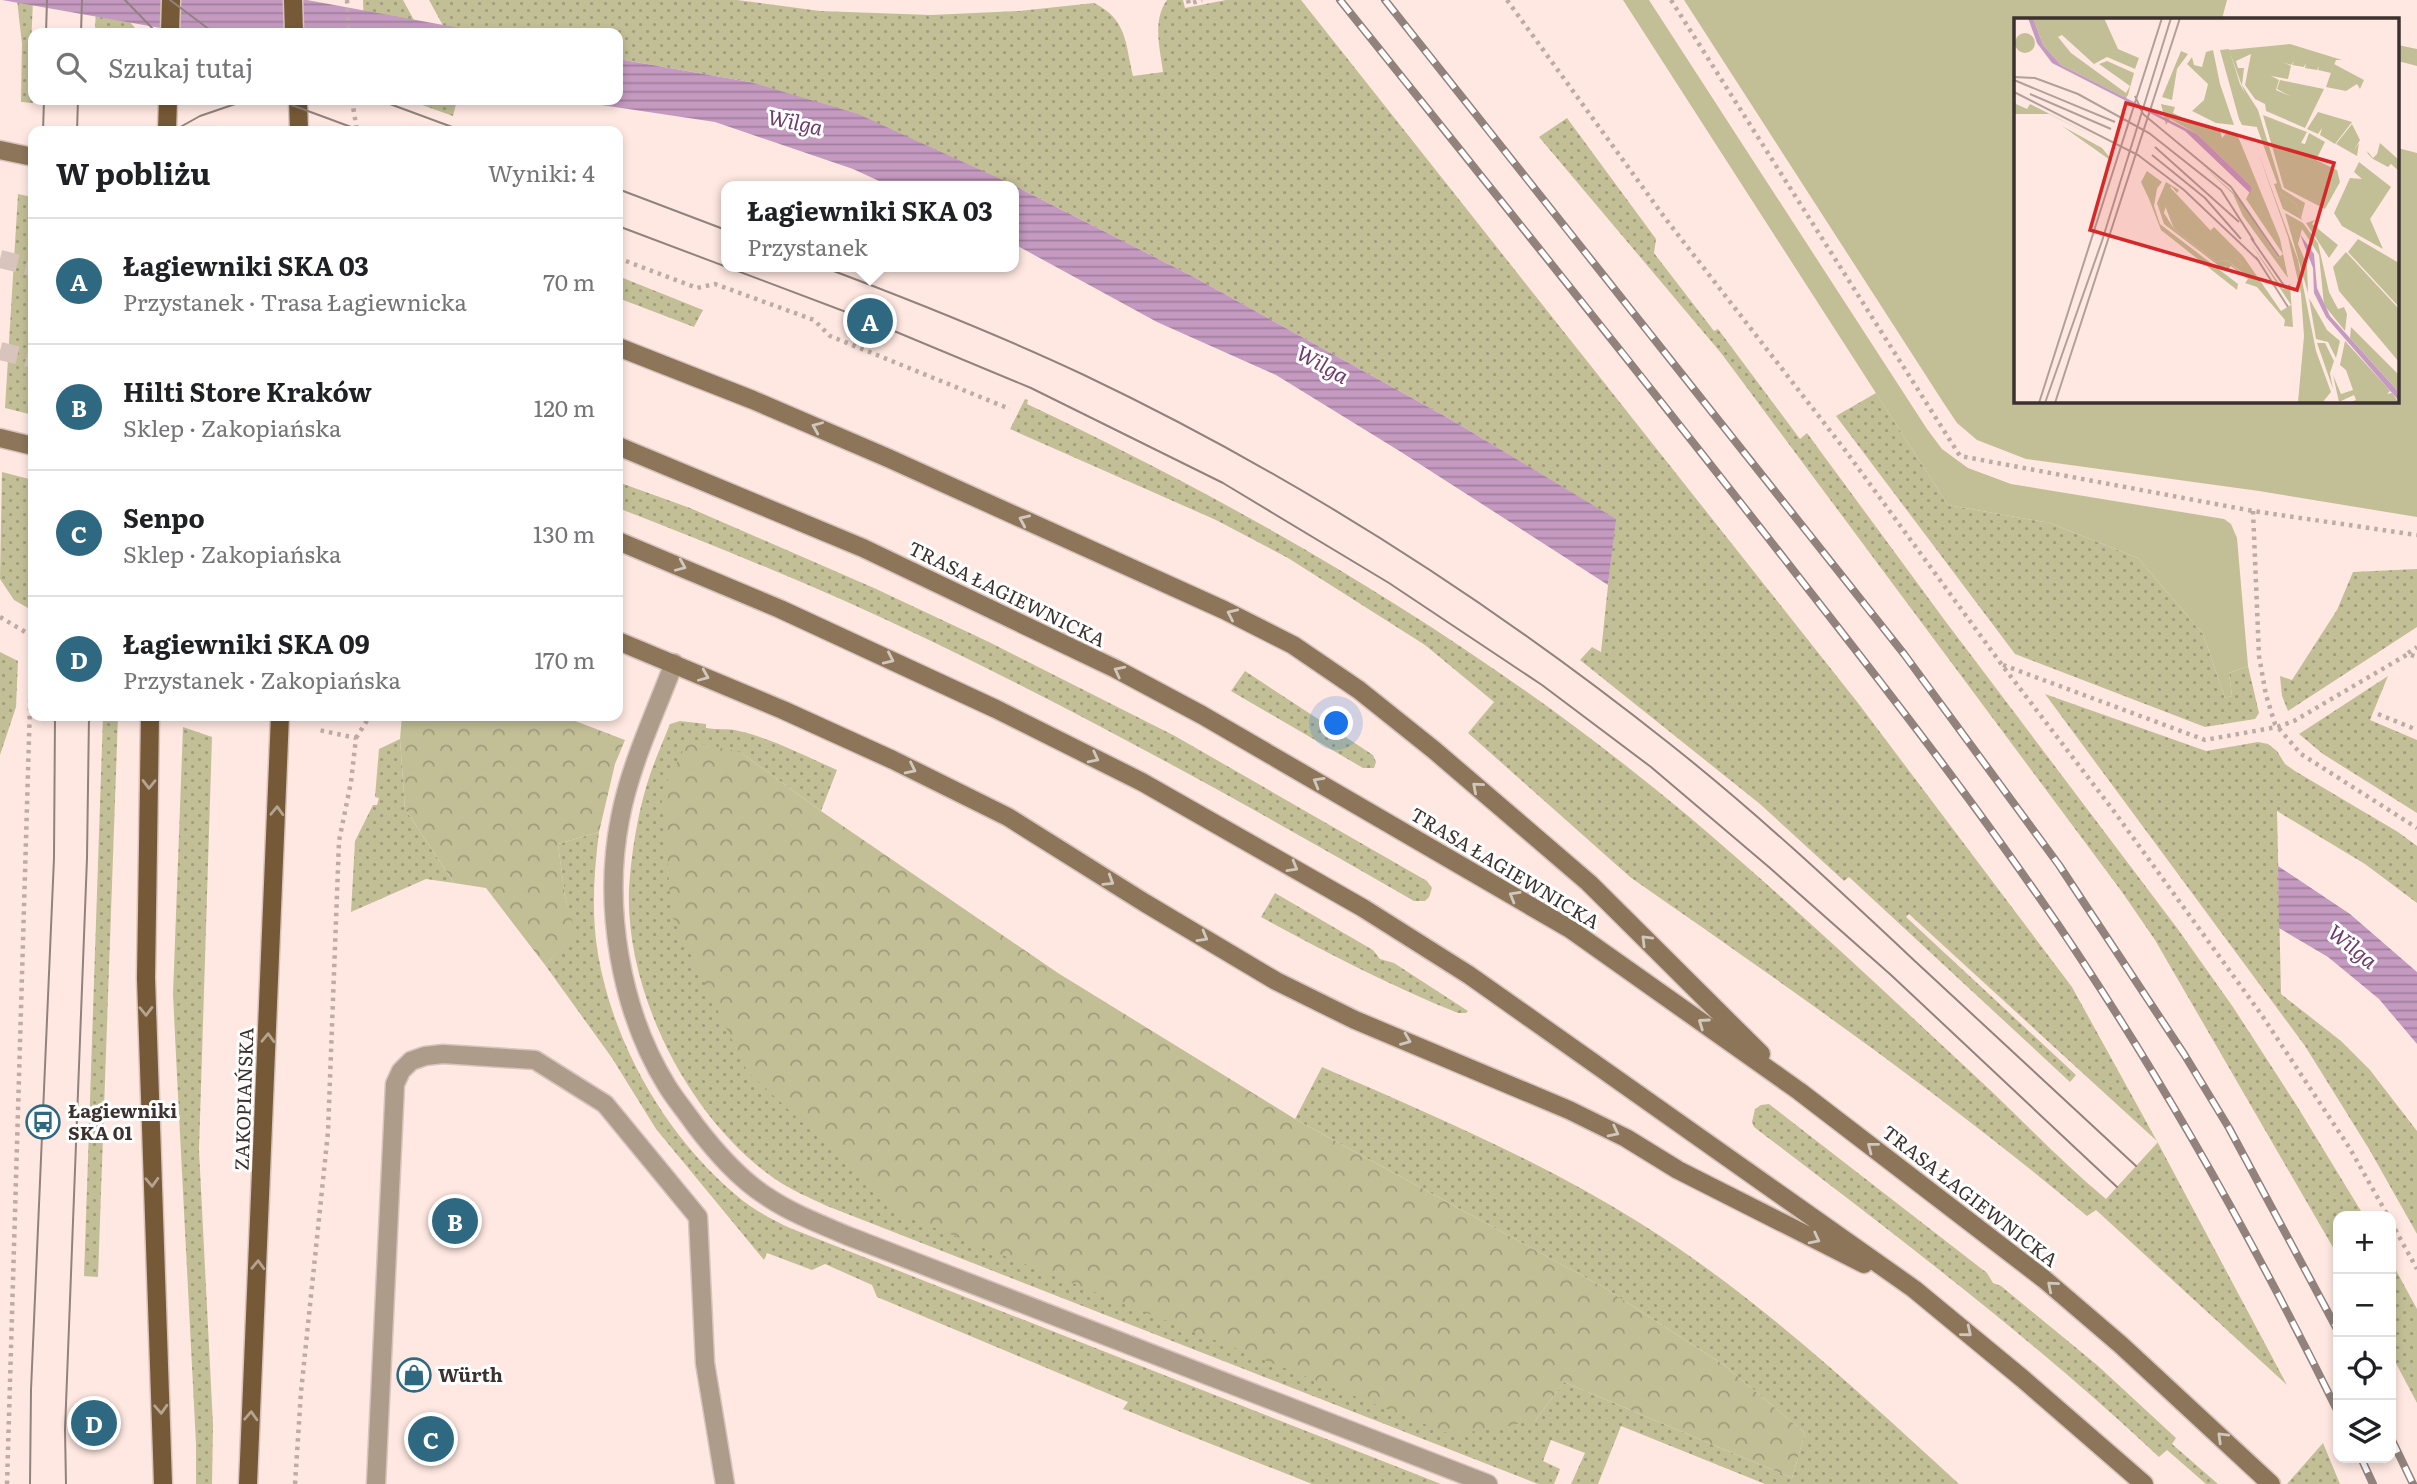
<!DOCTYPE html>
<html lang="pl">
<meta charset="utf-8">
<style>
body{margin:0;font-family:Literata,serif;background:#f2f2f2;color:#202124}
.controls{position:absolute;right:21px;bottom:21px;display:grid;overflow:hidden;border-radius:14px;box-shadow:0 4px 10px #0003}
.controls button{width:63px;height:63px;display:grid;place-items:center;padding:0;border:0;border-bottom:2px solid #e0e0e0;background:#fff;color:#202124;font:35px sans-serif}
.you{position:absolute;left:1337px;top:724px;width:24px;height:24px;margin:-18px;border:5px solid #fff;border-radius:50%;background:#1a73e8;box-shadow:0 0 0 10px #1a73e833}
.badge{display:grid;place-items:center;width:46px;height:46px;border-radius:50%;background:#2e6981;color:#fff;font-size:23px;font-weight:700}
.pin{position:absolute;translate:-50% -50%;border:4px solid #fff;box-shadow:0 2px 7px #0006}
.popup{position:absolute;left:721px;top:181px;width:298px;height:91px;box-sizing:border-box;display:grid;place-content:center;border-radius:14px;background:#fff;filter:drop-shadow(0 2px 5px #0005);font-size:23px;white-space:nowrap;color:#757577}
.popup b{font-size:26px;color:#202124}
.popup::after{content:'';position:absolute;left:50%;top:100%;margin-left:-14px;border:14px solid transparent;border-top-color:#fff}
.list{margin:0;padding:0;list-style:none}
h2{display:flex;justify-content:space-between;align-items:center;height:91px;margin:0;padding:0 28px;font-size:30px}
h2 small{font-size:23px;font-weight:400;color:#757577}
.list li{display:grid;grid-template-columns:46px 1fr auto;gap:21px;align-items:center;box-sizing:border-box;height:126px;padding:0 28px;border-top:2px solid #e0e0e0}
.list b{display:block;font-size:26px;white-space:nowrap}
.list p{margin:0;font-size:23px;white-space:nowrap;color:#757577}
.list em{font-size:23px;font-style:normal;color:#757577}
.icon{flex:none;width:38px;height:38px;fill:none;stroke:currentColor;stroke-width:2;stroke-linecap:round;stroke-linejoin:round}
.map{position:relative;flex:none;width:2417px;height:1484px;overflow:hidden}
.search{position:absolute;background:#fff;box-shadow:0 4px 10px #0003;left:28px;top:28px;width:595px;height:77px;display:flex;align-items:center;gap:18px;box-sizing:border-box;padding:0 24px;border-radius:14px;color:#757577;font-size:26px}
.panel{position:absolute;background:#fff;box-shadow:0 4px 10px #0003;left:28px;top:126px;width:595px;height:595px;border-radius:14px}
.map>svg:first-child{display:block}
.grass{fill:url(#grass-dots)}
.forest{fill:url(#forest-crowns)}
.garden{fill:#c2bf97}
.water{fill:url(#water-rules)}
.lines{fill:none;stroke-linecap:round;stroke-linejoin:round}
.secondary-tunnel{stroke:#d8c4bd;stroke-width:18;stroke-dasharray:18 9;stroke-linecap:butt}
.service-casing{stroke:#d8c4bd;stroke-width:21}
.secondary-casing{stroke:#d8c4bd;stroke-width:21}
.primary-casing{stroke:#d8c4bd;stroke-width:21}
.path{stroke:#beaba6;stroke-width:4.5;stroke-dasharray:3.5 5;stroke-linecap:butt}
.service{stroke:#ad9c89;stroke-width:18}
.secondary{stroke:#8d7559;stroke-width:18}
.primary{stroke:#765936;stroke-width:18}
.tram{stroke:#91827d;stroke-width:2}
.rail-casing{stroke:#91827d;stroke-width:8}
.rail{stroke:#fff;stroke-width:5;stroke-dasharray:16;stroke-linecap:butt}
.oneway{stroke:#d1c8bd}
.oneway2{stroke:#b4a490}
.labels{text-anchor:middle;stroke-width:6;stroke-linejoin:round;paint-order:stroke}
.street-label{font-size:19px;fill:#3b322f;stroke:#fff}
.poi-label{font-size:19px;font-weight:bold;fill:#3b322f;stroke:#fff;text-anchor:start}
.water-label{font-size:21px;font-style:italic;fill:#703a6d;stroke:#fff}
.inset-road{fill:none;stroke:#b19f9a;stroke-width:2}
.view{fill:#d62828;fill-opacity:0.15;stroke:#d62828;stroke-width:3.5}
.inset-edge{fill:none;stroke:#3b322f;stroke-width:3.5}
</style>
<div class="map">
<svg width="2417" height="1484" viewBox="0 0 2417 1484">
<defs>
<pattern id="grass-dots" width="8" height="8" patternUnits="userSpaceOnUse" patternTransform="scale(1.75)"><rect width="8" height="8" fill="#c2bf97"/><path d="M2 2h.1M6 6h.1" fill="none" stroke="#9f9c7c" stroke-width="1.8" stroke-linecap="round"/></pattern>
<pattern id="forest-crowns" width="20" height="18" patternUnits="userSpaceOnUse" patternTransform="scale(1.75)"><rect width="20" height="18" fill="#c2bf97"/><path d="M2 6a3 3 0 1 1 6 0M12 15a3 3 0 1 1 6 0" fill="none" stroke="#9f9c7c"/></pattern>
<pattern id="water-rules" width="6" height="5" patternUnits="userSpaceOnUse" patternTransform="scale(1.75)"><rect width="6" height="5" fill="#c59ac1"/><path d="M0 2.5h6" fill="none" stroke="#a17e9d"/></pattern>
</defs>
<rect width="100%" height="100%" fill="#ffe8e1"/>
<path class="grass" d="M17,0h16l-4,94h4v9l-12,-1 1,-58z
M96,0h16l23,28 -2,5h-38z
M363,0h40l18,33h-57z
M429,0h308l83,11 111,4 88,-4 75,-8c34,17 31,41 39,73l30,-4c-3,-24 -11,-51 4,-72h16l2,8 41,-8h75l557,703 214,284 86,156 129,242 -191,-175 -9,6c-145,-122 -302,-231 -457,-339l-162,-144 26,-31 -69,-57 -137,-87 -72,-38 -206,-91 15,-30 3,1 -1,4c235,111 460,244 660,411 103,87 202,181 301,273 39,37 77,77 118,111l52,-57 -249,-228 -3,3 170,158 -6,7 -221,-205 -5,4 -84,-77 -180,-144 12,-13 9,5 14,-133 -165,-100 -256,-142 -185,-94 -259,-101 -132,-23v-26h-171z
M408,100h49l-4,16z
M1567,118l89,121 -2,14 60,78 4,-2 82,110 7,-6 136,185 234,310 56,79 64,99 67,110h-26v40l-183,-316 -33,-48 -401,-539 -182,-216z
M18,194l14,3v12l-4,1 5,205 -28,-7z
M618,276l85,34 -9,17 -76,-29z
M1876,393l72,112 102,18 88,35 65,76 22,64 7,-2 -3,-23 19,-7 11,47 -4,6 -50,8 -190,-73 -179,-238z
M2,472l31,8v131l-19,-11 -14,-21z
M618,482l72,26 184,80 115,54 186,94 252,145 5,7 -3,9 -4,4h-11c-159,-92 -319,-181 -485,-261 -101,-49 -206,-91 -311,-132z
M2417,569v58l-129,84 -6,-15 -2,-20 12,4 45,-70 16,-38z
M0,652l18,9 -2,46 -16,48z
M1245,671l128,84 3,7 -2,6h-11l-132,-77z
M2388,676l-18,44 47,20v73l-94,-59 -24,-20z
M2045,694l161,57 52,-9 10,2 9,7 8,13 10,7 103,61 19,14v57l-52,-39 -88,-53 4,183 60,47 29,29 47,61v103l-48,-85 -64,-103z
M103,716h15l-20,561 -14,-1z
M680,721l26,3v4c11,2 21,0 33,3 34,8 66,25 98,39l-16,41 -81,-59 795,669 29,-39 228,96 13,-45 -81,-68 -121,-78 -308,-168 27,-52c108,47 217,93 318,156 116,73 218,168 319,261h-194l-144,-58 -23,58h-27l14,-31 -34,-13 -8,21 17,8 -6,15h-16l-711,-278c-17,-8 -36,-16 -52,-27 -85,-59 -150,-185 -146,-290 2,-34 8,-72 18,-105 6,-20 15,-40 23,-60z
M183,727l29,10 -13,413 14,275 -1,59h-16v-40l-20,-388 -3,-62z
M400,739l5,70 49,74 -28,-4 -75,33 4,-71 18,-36h4l2,-7 -4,-1 4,-48z
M599,832c-5,41 -8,80 -1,122 15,90 68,182 138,241 16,14 35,24 54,33l651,256h-129l-189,-75 5,-7 -251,-105 -5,-12 -47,-21 -13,6 -45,-17 -3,7 -108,-131 -44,-71 -67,-93 30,-32 -10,-36 -7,-53z
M1275,893l98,57 7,9 14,4 74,48 -2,2h-8c-69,-28 -133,-61 -197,-96z
M1769,1104l218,169 6,10 8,3 96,79 79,73 -4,6 46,40h-12l-39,-34 -8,7c-127,-119 -266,-224 -405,-330l-2,-5 3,-13 6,-4z
M2391,1261l26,48v94l-26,-49z
M2323,1443l17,41h-53z"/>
<path class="forest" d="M402,716h160l63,24 -10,24 -16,68 -41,12 7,53 11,36 -31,32 -59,-77 -32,-5 -49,-74 -5,-70z
M688,741l52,11 81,59 237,162 237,146 308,168 121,78 81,68 -13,45 -228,-96 -29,39 -83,14 -552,-221 -153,-143 -75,-155 -11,-123z"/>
<path class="garden" d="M1623,0h26l278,429 15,20 26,19 43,16 213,35 7,5 6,14 11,128 -19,7 3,23 -7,2 -22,-64 -65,-76 -88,-35 -102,-18z
M1684,0h543l-5,19h-206v382h382v-253l19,5v364l-158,-26 -233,-32 -49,-19 -20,-17 -14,-21z
M2398,45l19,4v17l-19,-5z"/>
<path class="water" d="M2,0h305l180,33h-298z
M618,59l132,23 108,32 151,69 185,94 256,142 166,100 -8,66 -207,-133 -125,-77 -119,-53 -143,-78v-58h-124l-37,-17 -138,-47 -147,-22h50z
M2278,866l72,48 67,58v72l-38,-45 -51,-42 -49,-29z"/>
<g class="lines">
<path class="secondary-tunnel" d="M0,259l33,8
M0,351l33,8"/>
<defs>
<path id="service" d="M674,663c-19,51 -44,102 -54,156 -17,87 0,191 47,267 8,13 19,26 28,39 20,26 43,53 71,71 25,17 54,28 82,40l640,248
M376,1484l19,-400 6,-13 10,-10 14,-5 18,-2 92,6 70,44 93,113 7,146 20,121"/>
<path id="secondary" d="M0,150l33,7
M618,347l135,53 135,58 336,152 69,35 66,45 75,60 155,133 172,171
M0,438l33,8
M618,446l245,102 253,121 86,46 368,214 229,162 245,188 77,66 150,139
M618,541l162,68 216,100 146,73 221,126 106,67 445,314 109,90 121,105
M618,641l165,69 110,50 115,57 137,86 131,78 79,39 214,90 57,28 52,32 186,94"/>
<path id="primary" d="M293,0l1,33
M170,33l1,-33
M298,100l1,31
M167,131l1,-31
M150,716l-4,262 17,506
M248,1484l32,-768"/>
</defs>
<use href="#service" class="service-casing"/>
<use href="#secondary" class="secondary-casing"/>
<use href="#primary" class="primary-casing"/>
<path class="path" d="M347,0l2,33
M1188,0l1,4 13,-4
M1507,0l158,218 180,232 157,215 111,145 148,204 88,133 39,69
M1671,0l289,456 293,55 164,24
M352,100l5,31
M618,258l79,30 18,-4 99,36 16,16 180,73
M2253,511l6,145 7,39 9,29 26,30 116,74
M0,617l32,19
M2408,653l9,-6
M2003,665l202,75 72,-13 17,-6 114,-67 9,3
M2378,714l39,16
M356,738l14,-22
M2391,1222l26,47
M7,1484l25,-848
M295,1484l6,-92 27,-260 11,-291 12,-59 5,-44 -37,-8"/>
<use href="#service" class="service"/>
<use href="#secondary" class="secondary"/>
<use href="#primary" class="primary"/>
<path class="tram" d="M125,0l32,33
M170,0l44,33
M46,33l1,-33
M81,33l1,-33
M278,100l84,31
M379,100l84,31
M43,131l1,-31
M77,131l1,-31
M173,131l27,-15 47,-16
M266,131l33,-4 40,2
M618,189l108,41
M618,226l252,95 161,67 192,95 166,100 153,102 109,82 119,101 121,107 226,212
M823,267c88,33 176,68 261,108 208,99 405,225 586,369 86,68 167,144 247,219 73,68 146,135 219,203
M30,1484l1,-94 23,-532 1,-142
M66,1484l-1,-54 22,-572 2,-142"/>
<defs>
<path id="rail" d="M1340,0c151,188 302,376 450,566 102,130 204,261 295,399 94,143 177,293 253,447
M1385,0l519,654 155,211 125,189 45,74 109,203
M2391,1438l22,46
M2361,1458l12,26"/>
</defs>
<use href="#rail" class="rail-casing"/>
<use href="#rail" class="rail"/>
</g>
<defs><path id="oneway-chevron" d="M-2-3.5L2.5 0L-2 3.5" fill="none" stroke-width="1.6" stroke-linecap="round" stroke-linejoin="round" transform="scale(1.75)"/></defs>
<g class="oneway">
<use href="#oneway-chevron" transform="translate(817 427) rotate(-157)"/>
<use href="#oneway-chevron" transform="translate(1024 520) rotate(-156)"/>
<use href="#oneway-chevron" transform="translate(681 566) rotate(23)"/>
<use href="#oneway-chevron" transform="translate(1232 614) rotate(-155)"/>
<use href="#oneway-chevron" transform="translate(889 659) rotate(25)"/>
<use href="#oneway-chevron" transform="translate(1119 671) rotate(-153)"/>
<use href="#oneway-chevron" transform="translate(704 676) rotate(23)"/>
<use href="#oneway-chevron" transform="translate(1094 758) rotate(27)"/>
<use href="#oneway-chevron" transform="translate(911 769) rotate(26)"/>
<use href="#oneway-chevron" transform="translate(1318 782) rotate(-150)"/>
<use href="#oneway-chevron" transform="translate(1477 787) rotate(-139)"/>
<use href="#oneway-chevron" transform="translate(1293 867) rotate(30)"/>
<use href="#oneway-chevron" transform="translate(1109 881) rotate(32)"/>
<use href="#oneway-chevron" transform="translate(1514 896) rotate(-150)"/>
<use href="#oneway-chevron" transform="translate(1203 937) rotate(30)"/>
<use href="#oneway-chevron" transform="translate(1646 940) rotate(-135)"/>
<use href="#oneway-chevron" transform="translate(1703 1023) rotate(-145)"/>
<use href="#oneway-chevron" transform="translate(1406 1040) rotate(22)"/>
<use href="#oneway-chevron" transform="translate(1614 1132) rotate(27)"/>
<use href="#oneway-chevron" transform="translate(1872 1147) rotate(-142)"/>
<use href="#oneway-chevron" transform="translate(1815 1239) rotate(27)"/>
<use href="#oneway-chevron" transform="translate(2052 1286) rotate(-140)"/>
<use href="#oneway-chevron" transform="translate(1967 1332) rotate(39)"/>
<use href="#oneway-chevron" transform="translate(2222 1437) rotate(-136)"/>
</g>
<g class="oneway2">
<use href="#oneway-chevron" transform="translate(149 784) rotate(91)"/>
<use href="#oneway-chevron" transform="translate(277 811) rotate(-88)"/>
<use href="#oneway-chevron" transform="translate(146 1011) rotate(89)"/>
<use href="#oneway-chevron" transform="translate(268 1038) rotate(-88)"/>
<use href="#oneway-chevron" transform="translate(152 1182) rotate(88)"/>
<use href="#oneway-chevron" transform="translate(258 1265) rotate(-88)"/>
<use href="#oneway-chevron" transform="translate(161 1409) rotate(87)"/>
<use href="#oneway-chevron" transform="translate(251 1416) rotate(-87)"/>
</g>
<defs>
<symbol id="bus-ring" viewBox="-11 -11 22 22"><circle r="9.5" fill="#fff" stroke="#2e6981" stroke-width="1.5"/><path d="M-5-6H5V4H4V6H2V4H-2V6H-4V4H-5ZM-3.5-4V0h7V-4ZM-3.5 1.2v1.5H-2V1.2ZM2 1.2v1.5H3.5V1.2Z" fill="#2e6981"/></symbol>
<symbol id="shop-ring" viewBox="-11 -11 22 22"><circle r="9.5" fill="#fff" stroke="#2e6981" stroke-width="1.5"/><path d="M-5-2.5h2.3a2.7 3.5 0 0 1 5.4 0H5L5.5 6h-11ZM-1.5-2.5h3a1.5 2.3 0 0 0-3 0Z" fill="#2e6981"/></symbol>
</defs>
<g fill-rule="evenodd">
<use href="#bus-ring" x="24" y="1103" width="38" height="38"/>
<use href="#shop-ring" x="395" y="1356" width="38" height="38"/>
</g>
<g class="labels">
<g class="street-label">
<text transform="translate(1007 594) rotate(26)" y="7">TRASA ŁAGIEWNICKA</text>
<text transform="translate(1505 868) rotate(31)" y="7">TRASA ŁAGIEWNICKA</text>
<text transform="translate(244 1099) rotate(-88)" y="7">ZAKOPIAŃSKA</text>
<text transform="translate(1970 1196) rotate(38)" y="7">TRASA ŁAGIEWNICKA</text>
</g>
<g class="poi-label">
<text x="68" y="1118">Łagiewniki<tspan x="68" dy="22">SKA 01</tspan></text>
<text x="438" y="1382">Würth</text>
</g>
<g class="water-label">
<text transform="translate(795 123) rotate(12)" y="7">Wilga</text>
<text transform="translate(1322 365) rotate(29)" y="7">Wilga</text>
<text transform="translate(2352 947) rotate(39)" y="7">Wilga</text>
</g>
</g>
<g transform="translate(2014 18)">
<rect width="385" height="385" fill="#ffe8e1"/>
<path d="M19,0h71l14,31 21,9 -4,11 -28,-12 -13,7 -32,-29 -4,2 13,16 55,40 4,-7 -31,-22 8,-3 27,12 -6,22 -4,6v-4l-63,-32 -18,-20zM199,32l7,34 14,41 -18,-2 -24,-12 12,-11 4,-16 -21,-20 5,-7 2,8 8,2 4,-15zM167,33l7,3 -11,15 -5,31 -10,-3zM320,46l30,16 -4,9 -3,-5 -11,7 -20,-4zM0,79l2,7 11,5 3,-5 79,40 -60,-30h-35zM147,86l14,3 -2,6 19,9 28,8 2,8 6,-7 9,3 43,105 8,39 -45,-62 -10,-22 -31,-29 34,30 42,63 5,-4 -37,-55 6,-12 -55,-53 -27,-15 -4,6zM304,94l34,10 -17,22 -15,-9 2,-7 -4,6 -11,-5zM338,106l8,16 -6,10 5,-7 -2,13 -21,-12zM48,108l40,22 10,12 -4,8 2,-8zM244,134l40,108 18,91 15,41 -9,11 -24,-1 6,-66 -3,-42 -13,-57zM345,144l32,25 -21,32 13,30 -41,-23 -8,-13 16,-35 12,1 -8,-7zM152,164l13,8 -2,3 -6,-7 -7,27 10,16 42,33 11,-2 16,14 -2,-11 -31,-32 4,-4 29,29 38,55 10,-6 -41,-63 33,47 7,-5 3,43 -9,-1 1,-6 -28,-33 -12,-4 3,-4 -17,-13 -5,5v-5l-3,3 -59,-45 -7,-21zM264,165l3,11 15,10 6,16 -19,-11 -9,-25zM140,171h3l-3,17 6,18 78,60 -1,6 -76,-60 -12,-31zM271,195l18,10 15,20 11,49 9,17 6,-2 3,7 -2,17 -21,-26 -5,-50 -17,-26 -4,15 9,21 1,28zM301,202l-3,4 26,21 -9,13 -23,-35zM344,221l41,24v44l-51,-55zM332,234l53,57v53l-60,-71 -6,-24zM295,280l18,32 13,11 -4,17 -8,-16 -12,-3zM337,309l48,48v17l-49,-54zM331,323l40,44 5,6 -3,3 5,-1 7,10h-51l8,-3 -2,-5 -15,7 -6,-27 8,19 12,-4 -7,-20 -6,-5zM303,325h8l9,18 -4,12 3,16z" fill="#c2bf97"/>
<path d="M1 25a10 10 0 1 1 20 0a10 10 0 1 1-20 0ZM215,31l11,35 14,27 9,26 -6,-10 -15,-2 -3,-6 -19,-69zM133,153l15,11 -13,17 -8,-17zM153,166l74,79 3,11 -17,-14 -11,2 -42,-33 -12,-31z" fill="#c2bf97"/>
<path d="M276,26l52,16h-6l-5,13 -13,-3 1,-4 -2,4 -12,-2 1,-5 -2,4 -12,-2 2,-4 -3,4 -8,-3 8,4 -3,13 -17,-3 8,4 -3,10 14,6 -13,-7 3,-9 44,9 -19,39 -39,-17 -1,-7 -10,-5 -10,-14 6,-31 -15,7 2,7h6l-2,17 16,25 24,79 23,14 -4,15 -5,-14 -15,-10 -52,-144zM249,97l44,17 -6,11 4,1 4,-11 16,9 -9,18 21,10 3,12 -15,27 -41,-21zM366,125l19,17v11l-8,-7 -3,3 -15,-8 -5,-5 -1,-3 6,7 4,-4z" fill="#c2bf97"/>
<path d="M14,0h5l10,27 18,20 136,69 55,53 -2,6 -65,-62 -133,-68 -15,-20zM286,216l14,20 3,34 13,28 67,74 2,11 -73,-84 -12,-24 -1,-25z" fill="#c59ac1"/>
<path class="inset-road" d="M0,59l21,1 43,16 71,39 72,57 33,51M0,62l101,42M0,74l124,63 46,35 75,71M16,76l81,35M121,78l8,18 88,73 48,70M141,129l84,75M138,137l53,43 36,41M237,220l34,49M242,239l32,50M25,385l123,-385M31,385l57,-162 69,-223M41,385l125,-385"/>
<path class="view" d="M112,85l208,60 -37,127 -207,-60z"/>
<rect width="385" height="385" class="inset-edge"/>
</g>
</svg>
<div class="controls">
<button>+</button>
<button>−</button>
<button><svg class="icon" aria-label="locate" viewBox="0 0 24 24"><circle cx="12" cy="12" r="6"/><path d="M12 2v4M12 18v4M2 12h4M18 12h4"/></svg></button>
<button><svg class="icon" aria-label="layers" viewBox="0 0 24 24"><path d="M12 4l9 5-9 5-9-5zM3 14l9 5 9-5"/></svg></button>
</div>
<div class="you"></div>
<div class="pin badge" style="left:870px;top:321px">A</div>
<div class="popup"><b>Łagiewniki SKA 03</b>Przystanek</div>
<div class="pin badge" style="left:455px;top:1221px">B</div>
<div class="pin badge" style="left:431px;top:1439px">C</div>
<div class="pin badge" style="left:94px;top:1423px">D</div>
<div class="search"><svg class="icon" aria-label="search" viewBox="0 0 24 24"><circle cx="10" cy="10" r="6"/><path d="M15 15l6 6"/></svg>Szukaj tutaj</div>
<section class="panel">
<h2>W pobliżu<small>Wyniki: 4</small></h2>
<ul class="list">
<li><span class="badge">A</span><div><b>Łagiewniki SKA 03</b><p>Przystanek · Trasa Łagiewnicka</p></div><em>70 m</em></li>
<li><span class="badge">B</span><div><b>Hilti Store Kraków</b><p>Sklep · Zakopiańska</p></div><em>120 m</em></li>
<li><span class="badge">C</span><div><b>Senpo</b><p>Sklep · Zakopiańska</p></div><em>130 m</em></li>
<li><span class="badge">D</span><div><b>Łagiewniki SKA 09</b><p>Przystanek · Zakopiańska</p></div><em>170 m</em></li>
</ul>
</section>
</div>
